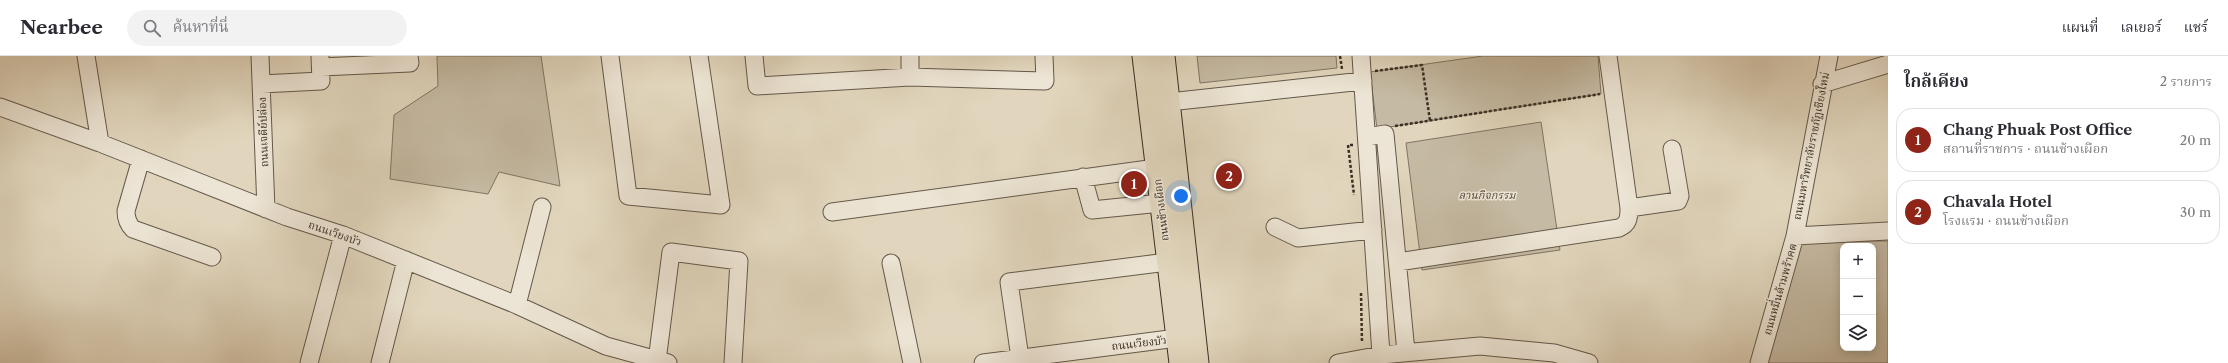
<!DOCTYPE html>
<html lang="th">
<meta charset="utf-8">
<style>
body{margin:0;font-family:"Libre Caslon Text","Noto Serif Thai",serif;background:#f2f2f3;color:#2b2b33}
.controls{position:absolute;right:12px;bottom:12px;display:grid;overflow:hidden;border-radius:8px;box-shadow:0 2px 10px #0003}
.controls button{width:36px;height:36px;display:grid;place-items:center;padding:0;border:0;border-bottom:1px solid #e1e1e2;background:#fff;color:#2b2b33;font:20px sans-serif}
.you{position:absolute;left:1181px;top:140px;width:14px;height:14px;margin:-10px;border:3px solid #fff;border-radius:50%;background:#1a73e8;box-shadow:0 0 0 6px #1a73e833}
.badge{display:grid;place-items:center;width:26px;height:26px;border-radius:50%;background:#8f2418;color:#fff;font-size:13px;font-weight:700}
.pin{position:absolute;translate:-50% -50%;border:2px solid #fff;box-shadow:0 1px 4px #0006}
.list{margin:0;padding:0;list-style:none}
h2{display:flex;justify-content:space-between;align-items:center;height:52px;margin:0;padding:0 16px;font-size:17px}
h2 small{font-size:13px;font-weight:400;color:#7c7c81}
.list li{display:grid;grid-template-columns:26px 1fr auto;gap:12px;align-items:center;box-sizing:border-box;height:64px;margin:0 8px 8px;padding:0 8px;border:1px solid #e1e1e2;border-radius:16px}
.list b{display:block;font-size:15px;white-space:nowrap}
.list p{margin:0;font-size:13px;white-space:nowrap;color:#7c7c81}
.list em{font-size:13px;font-style:normal;color:#7c7c81}
.icon{flex:none;width:22px;height:22px;fill:none;stroke:currentColor;stroke-width:2;stroke-linecap:round;stroke-linejoin:round}
.map{position:relative;flex:none;width:1888px;height:307px;overflow:hidden}
header{display:flex;align-items:center;gap:24px;box-sizing:border-box;height:56px;padding:0 20px;background:#fff;border-bottom:1px solid #e1e1e2}
header strong{font-size:19px}
nav{display:flex;gap:22px;margin-inline-start:auto;font-size:14px}
.search{width:280px;height:36px;background:#f2f2f3;display:flex;align-items:center;gap:10px;box-sizing:border-box;padding:0 14px;border-radius:22px;color:#7c7c81;font-size:15px}
main{display:flex}
aside{flex:1;background:#fff}
.map>svg:first-child{display:block}
.green{fill:#c5baa3;stroke:#807464;fill-rule:evenodd}
.lines{fill:none;stroke-linecap:round;stroke-linejoin:round}
.minor-casing{stroke:#64594a;stroke-width:19}
.major-casing{stroke:#3a2f24;stroke-width:23}
.path{stroke:#3a2f24;stroke-width:2.5;stroke-dasharray:3 2;stroke-linecap:butt}
.minor{stroke:#ece4d4;stroke-width:17}
.major{stroke:#e1d6bd;stroke-width:21}
.labels{text-anchor:middle;stroke-width:3;stroke-linejoin:round;paint-order:stroke}
.street-label{font-size:11px;fill:#3a2f24;stroke:#ece4d4}
.park-label{font-size:11px;font-style:italic;fill:#564b3d;stroke:#ece4d4}
</style>
<header>
<strong>Nearbee</strong>
<div class="search"><svg class="icon" aria-label="search" viewBox="0 0 24 24"><circle cx="10" cy="10" r="6"/><path d="M15 15l6 6"/></svg>ค้นหาที่นี่</div>
<nav><a>แผนที่</a><a>เลเยอร์</a><a>แชร์</a></nav>
</header>
<main>
<div class="map">
<svg width="1888" height="307" viewBox="0 0 1888 307">
<rect width="100%" height="100%" fill="#e1d6bd"/>
<filter id="stains"><feTurbulence type="fractalNoise" baseFrequency=".005" numOctaves="4"/><feColorMatrix values="0 0 0 0 .2 0 0 0 0 .09 0 0 0 0 .02 0 0 0 .5 -.17"/></filter>
<radialGradient id="worn" r=".72"><stop offset=".6" stop-color="#630" stop-opacity="0"/><stop offset="1" stop-color="#630" stop-opacity=".3"/></radialGradient>
<path class="green" d="M437,0h104l19,130 -61,-14 -11,22 -98,-15 4,-64 44,-29z
M1197,0h139l1,12 -137,15z
M1483,0h115l3,38 -224,35 -7,-57z
M1541,66l19,128 -138,20 -16,-127z
M1800,185h88v122h-124zM1843,190h30v102h-30z"/>
<g class="lines">
<defs>
<path id="minor" d="M86,0l14,87
M260,0l6,153
M610,0l18,140 93,9 -22,-149
M754,0l3,30 153,-9 135,4 -1,-25
M910,0v21
M1361,0l20,299
M321,11l89,-4 -1,-7
M261,28l60,-3 -1,-24
M1822,28l66,-20
M1169,46l194,-21
M0,51l100,36 187,74 56,18 174,70 89,41 62,17
M1367,81l18,-3 21,218
M141,103l-15,52c0,7 2,13 7,18l79,28
M1083,121l9,33 69,-7
M1629,152l49,-7 2,-5 -8,-47
M832,156l324,-44
M1275,171l23,11 75,-8
M1795,180l93,-5
M1398,206l221,-34c9,-4 10,-9 10,-20l-21,-152
M891,207l21,100
M517,249l25,-98
M1020,302l-11,-76 158,-20
M657,305l14,-109 68,9 -6,102
M309,307l34,-128
M380,307l26,-103
M983,307l194,-25
M1338,307l43,-8 99,-9 74,7 35,10
M1759,307l36,-127 34,-180"/>
<path id="major" d="M1143,0l37,307
M1164,0l34,307"/>
</defs>
<use href="#minor" class="minor-casing"/>
<use href="#major" class="major-casing"/>
<path class="path" d="M1340,0l2,13
M1375,15l47,-6 8,56
M1395,70l205,-32
M1353,89h-5l6,50
M1361,237l1,50"/>
<use href="#minor" class="minor"/>
<use href="#major" class="major"/>
</g>
<g class="labels">
<g class="street-label">
<text transform="translate(263 76) rotate(-92)" y="4">ถนนเจดีย์ปล่อง</text>
<text transform="translate(1811 90) rotate(-79)" y="4">ถนนมหาวิทยาลัยราชภัฏเชียงใหม่</text>
<text transform="translate(1161 154) rotate(-97)" y="4">ถนนช้างเผือก</text>
<text transform="translate(335 177) rotate(19)" y="4">ถนนเวียงบัว</text>
<text transform="translate(1780 233) rotate(-74)" y="4">ถนนหมื่่นด้ามพร้าคต</text>
<text transform="translate(1139 287) rotate(-7)" y="4">ถนนเวียงบัว</text>
</g>
<g class="park-label">
<text x="1487" y="143">ลานกิจกรรม</text>
</g>
</g>
<rect width="100%" height="100%" filter="url(#stains)"/>
<rect width="100%" height="100%" fill="url(#worn)"/>
</svg>
<div class="controls">
<button>+</button>
<button>−</button>
<button><svg class="icon" aria-label="layers" viewBox="0 0 24 24"><path d="M12 4l9 5-9 5-9-5zM3 14l9 5 9-5"/></svg></button>
</div>
<div class="you"></div>
<div class="pin badge" style="left:1134px;top:128px">1</div>
<div class="pin badge" style="left:1229px;top:120px">2</div>
</div>
<aside>
<h2>ใกล้เคียง<small>2 รายการ</small></h2>
<ul class="list">
<li><span class="badge">1</span><div><b>Chang Phuak Post Office</b><p>สถานที่ราชการ · ถนนช้างเผือก</p></div><em>20 m</em></li>
<li><span class="badge">2</span><div><b>Chavala Hotel</b><p>โรงแรม · ถนนช้างเผือก</p></div><em>30 m</em></li>
</ul>
</aside>
</main>
